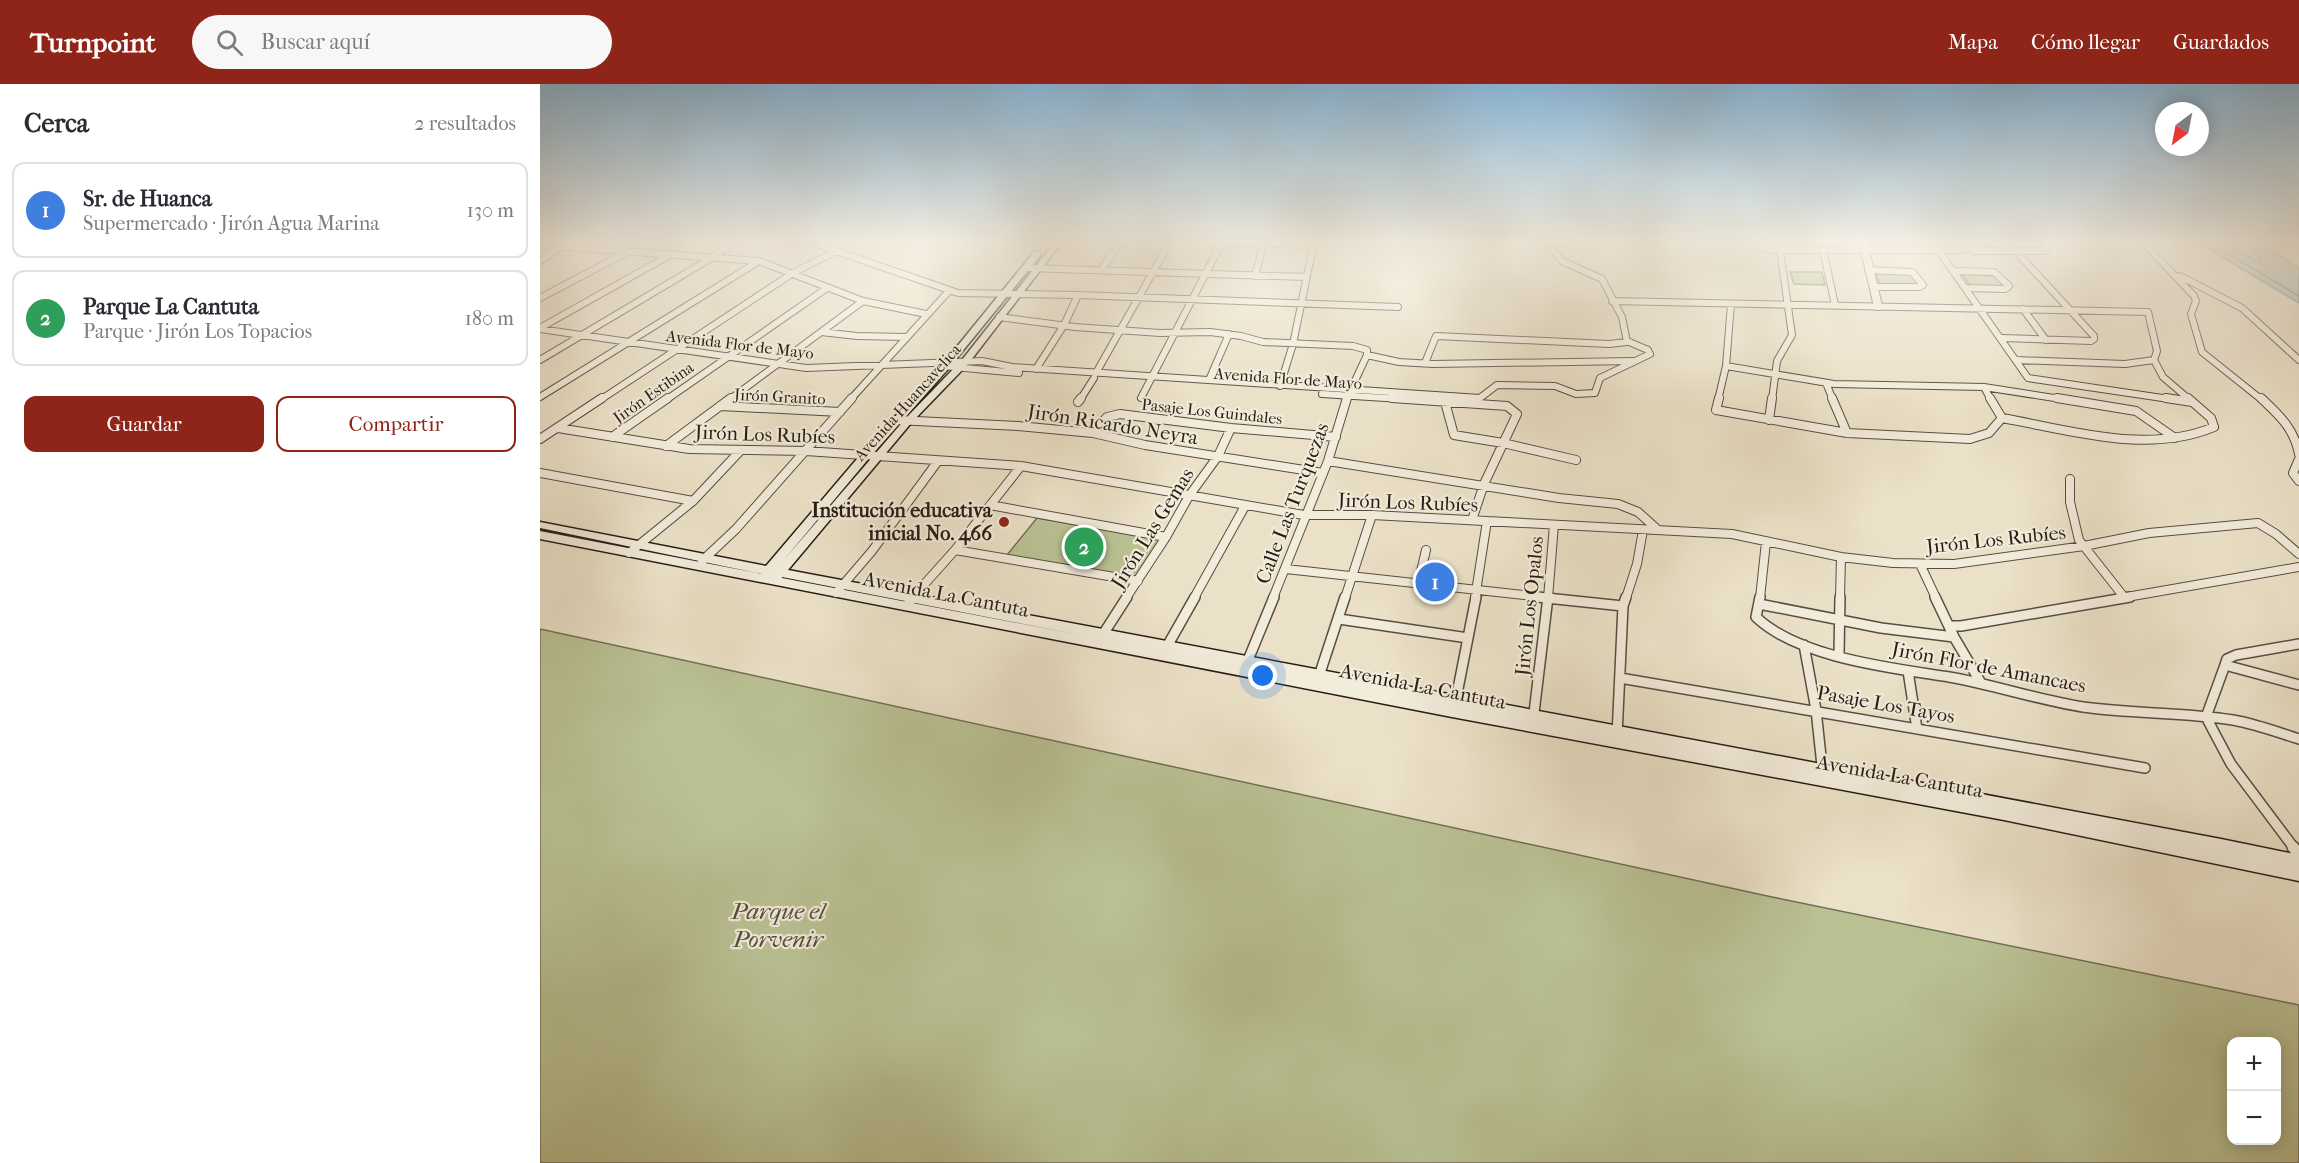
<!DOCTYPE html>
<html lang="es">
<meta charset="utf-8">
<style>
body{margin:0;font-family:"IM FELL French Canon",serif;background:#f7f7f7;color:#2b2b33}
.controls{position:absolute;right:18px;bottom:18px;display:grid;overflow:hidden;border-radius:12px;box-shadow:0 3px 15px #0003}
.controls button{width:54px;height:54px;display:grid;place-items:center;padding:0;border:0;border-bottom:2px solid #e1e1e2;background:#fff;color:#2b2b33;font:30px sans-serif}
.compass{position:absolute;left:1615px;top:18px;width:54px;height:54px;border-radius:50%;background:#fff;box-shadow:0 3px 15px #0003;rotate:212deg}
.you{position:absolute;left:723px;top:592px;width:21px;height:21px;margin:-15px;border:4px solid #fff;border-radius:50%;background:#1a73e8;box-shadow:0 0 0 9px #1a73e833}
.badge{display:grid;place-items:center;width:39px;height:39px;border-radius:50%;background:#8f2418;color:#fff;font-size:20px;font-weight:700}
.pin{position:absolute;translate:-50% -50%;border:3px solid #fff;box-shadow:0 2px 6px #0006}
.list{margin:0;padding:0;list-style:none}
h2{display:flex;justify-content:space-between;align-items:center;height:78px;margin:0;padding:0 24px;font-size:26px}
h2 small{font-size:20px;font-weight:400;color:#7c7c81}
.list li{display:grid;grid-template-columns:39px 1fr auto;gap:18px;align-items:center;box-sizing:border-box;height:96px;margin:0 12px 12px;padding:0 12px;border:2px solid #e1e1e2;border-radius:12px}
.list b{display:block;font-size:22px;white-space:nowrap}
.list p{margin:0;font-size:20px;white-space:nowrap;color:#7c7c81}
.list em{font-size:20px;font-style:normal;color:#7c7c81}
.actions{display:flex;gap:12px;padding:18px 24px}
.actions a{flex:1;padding:14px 0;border:2px solid #8f2418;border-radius:12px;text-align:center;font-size:21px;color:#8f2418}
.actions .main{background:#8f2418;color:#fff}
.icon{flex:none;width:33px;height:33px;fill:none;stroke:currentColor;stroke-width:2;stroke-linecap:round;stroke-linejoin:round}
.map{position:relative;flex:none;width:1759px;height:1079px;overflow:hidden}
header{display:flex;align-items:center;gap:36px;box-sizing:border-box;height:84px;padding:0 30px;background:#8f2418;color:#fff}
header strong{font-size:28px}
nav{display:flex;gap:33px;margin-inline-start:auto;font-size:21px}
.search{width:420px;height:54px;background:#f7f7f7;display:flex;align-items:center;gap:15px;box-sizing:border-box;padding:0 21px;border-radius:33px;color:#7c7c81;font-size:22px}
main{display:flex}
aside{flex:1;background:#fff}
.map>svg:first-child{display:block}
.green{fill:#bac294;stroke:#716f55;stroke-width:1.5;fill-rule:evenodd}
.water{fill:#9dbbc0;stroke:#6e7b7c;stroke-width:1.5}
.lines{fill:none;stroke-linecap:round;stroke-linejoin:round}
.shore{stroke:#626c6b;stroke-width:1.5}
.minor-far3-casing{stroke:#594d42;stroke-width:8}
.minor-far2-casing{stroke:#594d42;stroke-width:10}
.minor-far1-casing{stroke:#594d42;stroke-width:12}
.minor-casing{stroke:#594d42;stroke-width:14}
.tertiary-casing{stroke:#594d42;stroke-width:10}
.secondary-casing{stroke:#281c16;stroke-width:3}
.minor-far3{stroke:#f2ecdb;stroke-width:6}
.minor-far2{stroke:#f2ecdb;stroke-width:8}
.minor-far1{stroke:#f2ecdb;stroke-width:9}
.minor{stroke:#f2ecdb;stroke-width:11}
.tertiary{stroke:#f2ecdb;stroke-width:8}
.secondary{fill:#f2ecdb;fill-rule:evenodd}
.poi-dot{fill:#8f2418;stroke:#f2ecdb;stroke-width:2}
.labels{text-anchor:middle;stroke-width:4.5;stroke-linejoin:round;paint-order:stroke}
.far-street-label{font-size:16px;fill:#281c16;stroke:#f2ecdb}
.street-label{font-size:20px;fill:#281c16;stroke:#f2ecdb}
.poi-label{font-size:20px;font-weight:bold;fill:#281c16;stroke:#f2ecdb;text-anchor:end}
.near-park-label{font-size:24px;font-style:italic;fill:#544e3c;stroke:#f2ecdb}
</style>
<header>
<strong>Turnpoint</strong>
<div class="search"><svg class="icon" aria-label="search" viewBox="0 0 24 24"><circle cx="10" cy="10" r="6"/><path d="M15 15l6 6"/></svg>Buscar aquí</div>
<nav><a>Mapa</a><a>Cómo llegar</a><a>Guardados</a></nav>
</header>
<main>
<aside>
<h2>Cerca<small>2 resultados</small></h2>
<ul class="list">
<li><span class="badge" style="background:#3f7fe0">1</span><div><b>Sr. de Huanca</b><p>Supermercado · Jirón Agua Marina</p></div><em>130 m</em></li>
<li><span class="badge" style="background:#2e9e5b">2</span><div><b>Parque La Cantuta</b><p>Parque · Jirón Los Topacios</p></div><em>180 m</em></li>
</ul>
<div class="actions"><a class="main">Guardar</a><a>Compartir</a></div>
</aside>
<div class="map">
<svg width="1759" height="1079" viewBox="0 0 1759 1079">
<rect width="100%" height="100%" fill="#ebe1c8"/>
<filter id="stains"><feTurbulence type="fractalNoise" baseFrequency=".00333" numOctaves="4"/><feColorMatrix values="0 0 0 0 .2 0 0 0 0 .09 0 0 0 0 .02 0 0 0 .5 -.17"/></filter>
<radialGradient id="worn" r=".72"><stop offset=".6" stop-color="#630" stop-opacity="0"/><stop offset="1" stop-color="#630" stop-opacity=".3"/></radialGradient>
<path class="green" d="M1250,188h32l3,13 -31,-1z
M1336,189h33l11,12 -40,1z
M1422,190l33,2 10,10 -34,1z
M497,434l123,21 -24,38 -129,-22z
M0,545l1232,268 527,108v158h-1759zM1692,958h44v98h-44z"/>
<path class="water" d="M1657,158h63l39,26v35z"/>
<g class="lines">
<path class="shore" d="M1668,158l91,54
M1682,158l37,21 2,-4 -9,-7 -2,-10"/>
<defs>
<path id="minor-far3" d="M270,158l148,51 120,2 320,12
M674,158l99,3
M1220,158v4l11,4h191l26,-8
M1364,158l2,8
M1463,158l8,9
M1603,158l51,54 2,5 -5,13 11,38 60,48
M0,161l219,16 104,40 63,13
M1283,166l12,55
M1399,167l89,127 148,22
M1434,167h72l1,-3 -5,-6
M0,177l28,-19
M487,184l279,9
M561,186l19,-28
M1328,186l44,2 11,13 -4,2h-46
M1414,187l40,1 15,14 -4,3 -39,-1
M715,192l9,-34
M1640,192l62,32 57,52
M0,214l87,-46
M1072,217l536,11 9,39 -3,9 -29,4 -108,-4
M1483,225l23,31
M459,233l76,10 85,6 50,-1 31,4 22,6 90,4 14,4v5l-21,45
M0,244l130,-73
M0,245l266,39 176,-7 30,6 468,31 17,-13 58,1 21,8 19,-1 5,-15 50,-24 -2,-4 -21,-9
M281,248l36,4 48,1
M1462,254l89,3 3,-2v-3l-73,-79
M827,271l32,7 34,2 200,-3
M0,276l173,-103 21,-15
M1614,276l9,17 27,23
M885,279l11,-27 173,8 18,-2 -5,-25 -20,-38 -40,-18 -16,-19
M403,282l76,7
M1186,282l108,18 150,3 83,13
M496,285l28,-44 14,-30
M556,289l74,-131
M669,296l20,-46
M1286,299l7,17
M740,302l13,-42 21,-102
M1444,303l7,13
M782,310l95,6
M0,313l219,-136
M601,314l81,-156
M60,316l193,-127 43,-22
M126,316l161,-112
M189,316l134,-99
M310,316l99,-109
M540,316l14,-22
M1178,316l8,-34 5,-62
M1232,316l5,-39 15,-26 -12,-85"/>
<path id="minor-far2" d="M852,314l115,8 10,8 -33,70 -12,36
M1179,314l-3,12 131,23 123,6 19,-6 13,-15 -12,-20
M1292,314l15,35
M1517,314l79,13 39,27
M1626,314l26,4
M1721,314c18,17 33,30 38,56
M538,318l3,-4
M905,318l9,33 49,8 73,17
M180,322l120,6
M1462,334c68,12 145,37 212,9l-3,-9 -23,-20
M356,336l122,6 75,7 52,12 178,28
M1229,336l3,-22
M18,344l131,21 117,2 215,15 283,49h68l360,19 109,23 52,6 61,1 130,-18 65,-13 109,-10 18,11 23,20
M553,349l14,-16 13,-3 111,14 105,9
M72,353l56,-39
M0,355l62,-41
M126,362l65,-48
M1759,375l-6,14 6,8
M788,377l231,37 59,6 20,8 20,18
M0,389l153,28
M1530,395v23l9,38 45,57
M450,421l176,32
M415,466l183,31
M89,469l64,-52 48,-51
M162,477l34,-32 116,-131
M1380,480l16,34
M746,485l265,29
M878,500l8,-34
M296,509l36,-42 66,-90
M372,514l43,-48 66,-84
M586,514l40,-61 23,-41 29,-40 13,-28
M654,514l51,-92
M733,514l55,-137 19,-63
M805,514l27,-83
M935,514l12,-77
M1008,514l6,-73
M1086,514l11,-34 6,-34
M1220,514l6,-56
M1300,514l1,-41
M1581,514l178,-31"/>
<path id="minor-far1" d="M997,513l86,9
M1220,513l-4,20c43,41 136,51 193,60 46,8 89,23 134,30 50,7 101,5 150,13 23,4 44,12 66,19
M1395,513l19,40 27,46
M369,518l5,-5
M1219,520l122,24 73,9
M799,535l129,19
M1409,542h12l169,-29
M560,555l27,-42
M1264,561l12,65 7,65
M625,566l30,-53
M1299,570l1,-57
M706,581l28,-68
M1685,581l2,-6 9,-4 63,-11
M1368,587l9,58
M1080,594l525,90
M778,595l27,-82
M915,620l21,-107
M993,637l15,-124
M1077,652l6,-130 3,-9
M1754,764l-63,-84 -25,-47 19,-52 74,20"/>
<path id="minor" d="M1753,763l3,4"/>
<path id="tertiary" d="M1323,158l15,64"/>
<path id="secondary" d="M515,158h7l-94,122 -56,58 -124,148 1433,269 78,16v26l-295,-61 -552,-103 -912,-178v-8l222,43 -222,-46v-6l226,44 96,-113 80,-88 92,-113h6v4l-92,113 -78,88 -87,104 123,-143 56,-58zM242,493l298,58 -298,-57z"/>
</defs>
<use href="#minor-far3" class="minor-far3-casing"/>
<use href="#minor-far2" class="minor-far2-casing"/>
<use href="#minor-far1" class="minor-far1-casing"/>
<use href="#minor" class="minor-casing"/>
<use href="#tertiary" class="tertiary-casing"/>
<use href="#secondary" class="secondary-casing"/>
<use href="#minor-far3" class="minor-far3"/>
<use href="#minor-far2" class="minor-far2"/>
<use href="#minor-far1" class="minor-far1"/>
<use href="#minor" class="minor"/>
<use href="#tertiary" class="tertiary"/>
<use href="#secondary" class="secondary"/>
</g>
<linearGradient id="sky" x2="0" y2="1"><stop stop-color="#8ab7d8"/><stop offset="0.51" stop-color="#f6f2e6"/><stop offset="1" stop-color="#f6f2e6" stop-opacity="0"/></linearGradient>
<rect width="1759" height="309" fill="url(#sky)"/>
<circle class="poi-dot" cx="464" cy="438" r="6"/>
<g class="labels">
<g class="far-street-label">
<text transform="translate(200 260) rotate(7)" y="6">Avenida Flor de Mayo</text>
<text transform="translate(748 294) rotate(4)" y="6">Avenida Flor de Mayo</text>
<text transform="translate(113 308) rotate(-35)" y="6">Jirón Estibina</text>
<text transform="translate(240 312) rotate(3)" y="6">Jirón Granito</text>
<text transform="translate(367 318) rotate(-48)" y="6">Avenida Huancavelica</text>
<text transform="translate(672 327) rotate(6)" y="6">Pasaje Los Guindales</text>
</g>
<g class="street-label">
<text transform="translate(573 340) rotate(9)" y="7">Jirón Ricardo Neyra</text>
<text transform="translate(225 350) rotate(2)" y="7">Jirón Los Rubíes</text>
<text transform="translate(868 418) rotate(2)" y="7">Jirón Los Rubíes</text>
<text transform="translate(752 419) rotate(-69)" y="7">Calle Las Turquezas</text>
<text transform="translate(612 444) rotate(-58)" y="7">Jirón Las Gemas</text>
<text transform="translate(1456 455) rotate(-6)" y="7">Jirón Los Rubíes</text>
<text transform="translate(406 510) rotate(11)" y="7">Avenida La Cantuta</text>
<text transform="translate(989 522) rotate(-84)" y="7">Jirón Los Opalos</text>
<text transform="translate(1449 583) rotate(11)" y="7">Jirón Flor de Amancaes</text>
<text transform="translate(883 602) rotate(11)" y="7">Avenida La Cantuta</text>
<text transform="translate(1346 620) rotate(10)" y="7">Pasaje Los Tayos</text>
<text transform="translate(1360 692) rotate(10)" y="7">Avenida La Cantuta</text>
</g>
<g class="poi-label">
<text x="452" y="433">Institución educativa<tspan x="452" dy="23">inicial No. 466</tspan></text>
</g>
<g class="near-park-label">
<text x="238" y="835">Parque el<tspan x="238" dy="28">Porvenir</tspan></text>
</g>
</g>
<rect width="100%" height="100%" filter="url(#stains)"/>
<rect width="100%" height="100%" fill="url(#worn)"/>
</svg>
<div class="controls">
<button>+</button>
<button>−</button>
</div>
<svg class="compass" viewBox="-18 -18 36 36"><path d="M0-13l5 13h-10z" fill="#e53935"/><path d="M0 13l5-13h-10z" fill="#7c7c81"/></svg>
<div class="you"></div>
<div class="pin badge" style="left:895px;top:498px;background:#3f7fe0">1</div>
<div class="pin badge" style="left:544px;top:463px;background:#2e9e5b">2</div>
</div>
</main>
